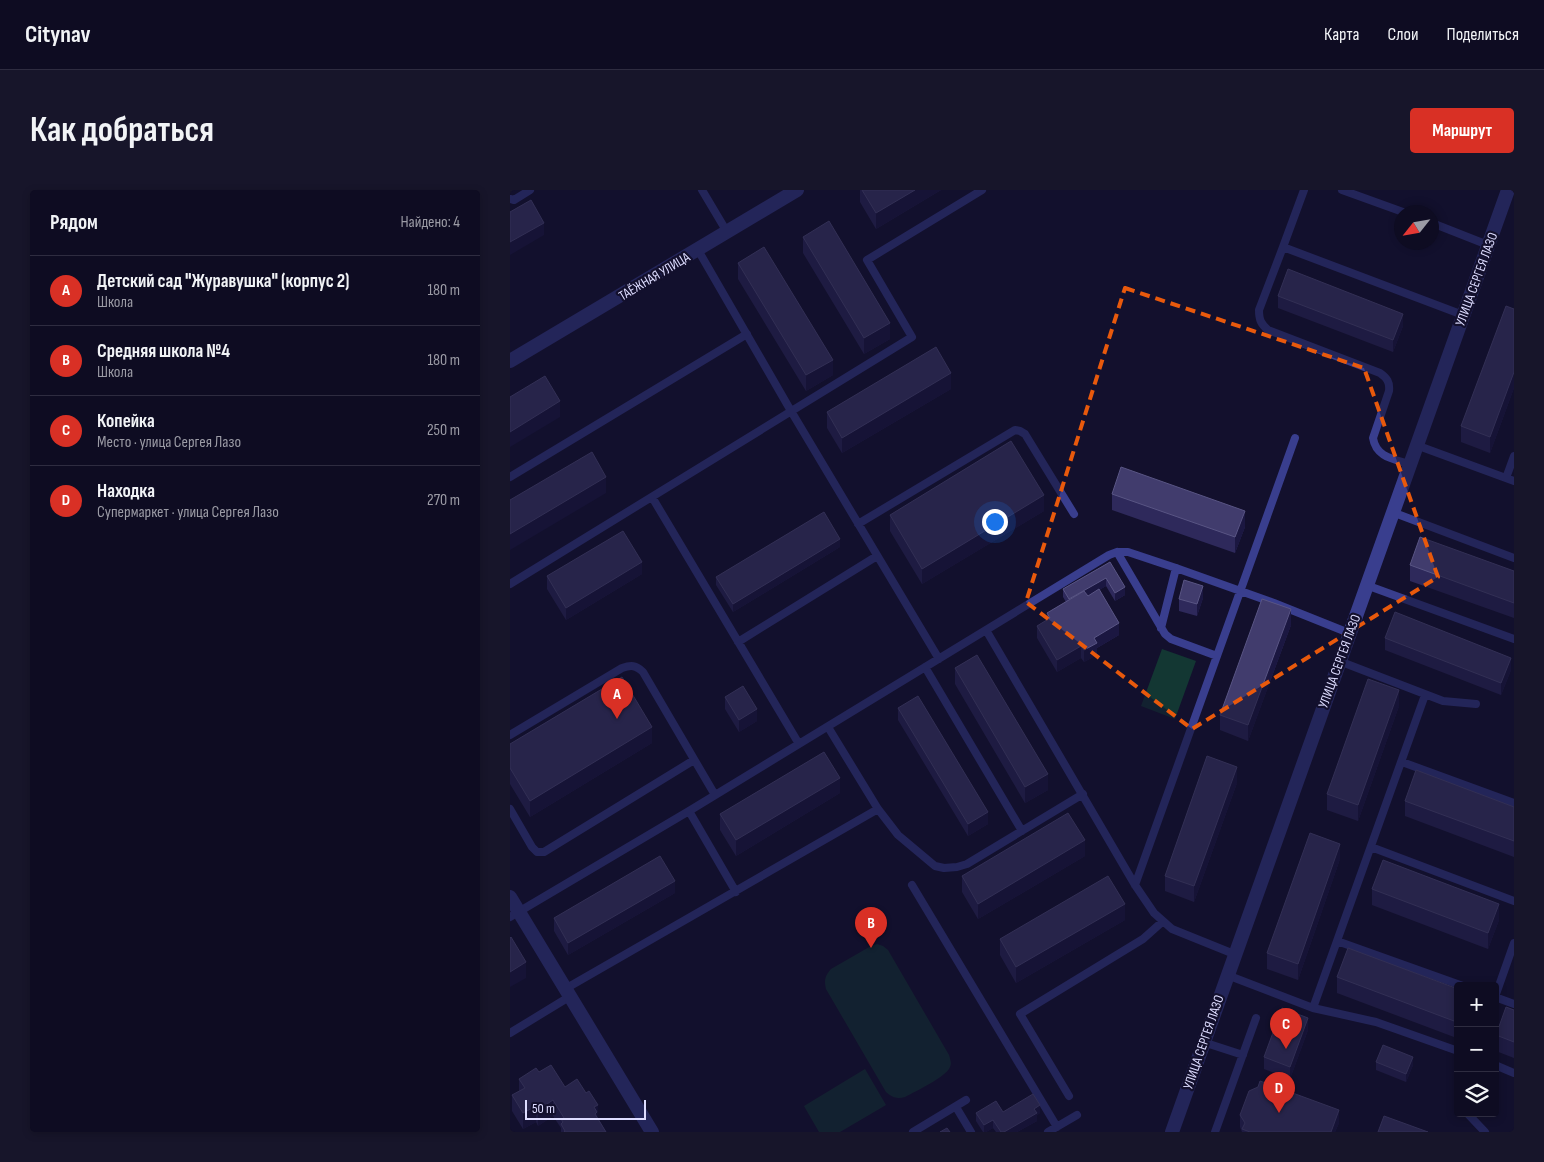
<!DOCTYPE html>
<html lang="ru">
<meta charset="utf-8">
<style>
body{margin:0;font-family:"Sofia Sans Condensed",sans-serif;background:#17152a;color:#f1f3f6}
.controls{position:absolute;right:15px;bottom:15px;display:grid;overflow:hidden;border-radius:5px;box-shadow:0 2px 8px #0003}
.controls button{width:45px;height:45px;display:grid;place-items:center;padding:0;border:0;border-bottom:1px solid #2e2c40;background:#0e0c22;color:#f1f3f6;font:25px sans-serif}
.compass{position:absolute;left:884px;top:15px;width:45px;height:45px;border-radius:50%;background:#0e0c22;box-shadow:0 2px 8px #0003;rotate:239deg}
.scale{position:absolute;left:15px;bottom:12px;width:121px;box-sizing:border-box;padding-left:5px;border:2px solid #dddcff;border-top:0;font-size:14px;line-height:18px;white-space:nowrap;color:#dddcff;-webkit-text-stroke:4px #13102d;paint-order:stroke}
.you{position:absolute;left:484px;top:331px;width:18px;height:18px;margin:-12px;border:4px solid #fff;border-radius:50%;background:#1a73e8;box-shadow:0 0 0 8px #1a73e833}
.badge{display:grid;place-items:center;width:32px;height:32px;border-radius:50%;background:#d93025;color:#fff;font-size:16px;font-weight:700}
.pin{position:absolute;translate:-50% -41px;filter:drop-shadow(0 1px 2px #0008)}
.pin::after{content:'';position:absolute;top:26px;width:18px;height:15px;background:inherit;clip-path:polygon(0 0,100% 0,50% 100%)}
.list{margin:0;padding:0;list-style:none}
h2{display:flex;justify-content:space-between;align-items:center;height:65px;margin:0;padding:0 20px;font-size:21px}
h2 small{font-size:16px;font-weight:400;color:#9b9ba5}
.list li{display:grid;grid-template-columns:32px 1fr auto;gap:15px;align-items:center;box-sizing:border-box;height:70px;padding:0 20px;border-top:1px solid #2e2c40}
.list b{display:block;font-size:19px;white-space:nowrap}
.list p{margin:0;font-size:16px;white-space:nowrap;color:#9b9ba5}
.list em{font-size:16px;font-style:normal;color:#9b9ba5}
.icon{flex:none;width:28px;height:28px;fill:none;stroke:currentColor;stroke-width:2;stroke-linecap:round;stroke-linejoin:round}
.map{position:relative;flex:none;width:1004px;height:942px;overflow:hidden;border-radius:5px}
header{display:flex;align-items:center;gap:30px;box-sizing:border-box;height:70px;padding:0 25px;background:#0e0c22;border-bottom:1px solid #2e2c40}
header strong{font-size:24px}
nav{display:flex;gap:28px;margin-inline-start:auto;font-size:18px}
.intro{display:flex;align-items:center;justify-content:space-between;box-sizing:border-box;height:120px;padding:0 30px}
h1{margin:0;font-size:35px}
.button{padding:12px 22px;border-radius:5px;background:#d93025;color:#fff;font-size:18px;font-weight:700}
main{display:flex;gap:30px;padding:0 30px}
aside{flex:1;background:#0e0c22;border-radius:5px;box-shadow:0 2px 8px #0003}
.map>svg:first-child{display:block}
.green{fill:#133733}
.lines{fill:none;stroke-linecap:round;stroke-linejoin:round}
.service{stroke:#393e8e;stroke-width:8}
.tertiary{stroke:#393e8e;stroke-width:14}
.wall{fill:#2e295b}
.shaded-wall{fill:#1b1741}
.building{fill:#413c6d;stroke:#595584}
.marked{fill:none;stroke:#e8590c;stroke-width:4;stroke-dasharray:10 6;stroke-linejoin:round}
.labels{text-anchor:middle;stroke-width:4.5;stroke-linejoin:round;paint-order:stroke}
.street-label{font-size:14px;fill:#dddcff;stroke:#13102d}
</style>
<header>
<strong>Citynav</strong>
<nav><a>Карта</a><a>Слои</a><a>Поделиться</a></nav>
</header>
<div class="intro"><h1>Как добраться</h1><a class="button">Маршрут</a></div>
<main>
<aside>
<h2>Рядом<small>Найдено: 4</small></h2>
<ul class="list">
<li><span class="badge">A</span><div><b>Детский сад &quot;Журавушка&quot; (корпус 2)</b><p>Школа</p></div><em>180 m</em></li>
<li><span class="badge">B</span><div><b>Средняя школа №4</b><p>Школа</p></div><em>180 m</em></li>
<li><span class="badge">C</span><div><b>Копейка</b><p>Место · улица Сергея Лазо</p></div><em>250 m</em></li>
<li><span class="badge">D</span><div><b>Находка</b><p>Супермаркет · улица Сергея Лазо</p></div><em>270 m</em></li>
</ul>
</aside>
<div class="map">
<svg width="1004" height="942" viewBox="0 0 1004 942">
<rect width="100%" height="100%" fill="#13102d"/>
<path class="green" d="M652,459l34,12 -21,58 -34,-13z
M367,754l6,2 5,4 61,105c1,4 3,8 1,12 -4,10 -34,24 -45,30 -8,2 -12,1 -19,-5l-60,-103c-2,-9 -1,-13 5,-20l40,-23z
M355,879l21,36 -46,27h-21l-15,-26z"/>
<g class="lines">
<path class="service" d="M192,0l25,42
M794,0l-21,57 180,68
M832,0l61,22
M0,9l4,1 16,-10
M922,33l56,22
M773,57l-24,63c0,10 2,14 9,20l112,43c7,5 10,9 9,18l-16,47c3,19 20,21 36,26
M188,60l93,161 148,248
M906,255l98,36
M0,287l237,-143
M996,288l8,-22
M142,307l147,247
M882,322l122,46
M348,334l157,-94 5,1 5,3 49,80
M607,362l48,82 6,5 46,17
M0,394l402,-247 -45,-77 115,-70
M856,395l148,54
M651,438l15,-60
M476,440l149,255 19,28 18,16 62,25
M228,452l139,-86
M829,471l104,40 33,3
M415,477l97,164
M318,537l50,82 20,26 37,31 9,2 13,-1 10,-3 116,-70
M0,545l112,-67c9,-3 14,-3 21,4l72,123
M892,572l112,41
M0,619l22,38 5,5h7l150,-92
M179,621l47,81
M861,657l143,54
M402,695l145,242
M625,695l160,-447
M0,727l179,-106 420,-256 8,-3h11l48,16 98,35 75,30
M827,751l126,45
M717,785l86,33 63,14 82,29
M55,799l313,-180
M985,807l19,-54
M985,807l19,7
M803,818l112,-313
M0,843l59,-36
M693,852l40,13
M985,875l19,8
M559,906l-49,-82 123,-75 19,-17
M446,917l15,25
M957,923l18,19
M403,942l53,-32
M538,942l29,-17
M705,942l41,-114"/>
<path class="tertiary" d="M0,171l287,-171
M0,707l142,235
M662,942l336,-942"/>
</g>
<path class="wall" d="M350,0h81l-65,39 -16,-27z
M293,47l87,102 -26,15 -61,-101z
M228,73l95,112 -27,16 -68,-112z
M768,106l125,30 -10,26 -115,-44z
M1004,119v79l-24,65 -29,-11v-16z
M441,199l-109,64 -15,-25v-16z
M602,304l133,33 -10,26 -123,-43z
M534,321l-122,73 -32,-53v-16z
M330,357l-107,65 -17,-27v-8z
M600,372l15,33 -10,6 -9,-15 -7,4 20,45 -22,13v7l-13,7 -3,-4 -24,14 -20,-34v-12l10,-6v-7l19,-11 -3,-5v-8z
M900,375l104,6v47l-104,-37z
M132,384l-76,46 -19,-31v-13z
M693,408l-6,18 -18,-5v-12z
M781,435l-43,116 -28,-11v-15z
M875,448l126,32 -10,25 -116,-45z
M445,478l93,122 -23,13 -70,-119z
M215,507l32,24 -18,11 -14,-23z
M889,516l-41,115 -31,-11v-16z
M388,518l90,116 -20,12 -70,-116z
M142,553l-122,74 -20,-33v-40z
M727,593l-43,119 -29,-11v-15z
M330,603l-104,63 -16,-26v-16z
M895,611l109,6v50l-109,-41z
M575,666l-107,63 -16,-27v-16z
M830,669l-42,121 -31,-11v-16z
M862,699l127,31 -11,29 -116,-44z
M165,703l-107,62 -14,-24v-13z
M615,730l-109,63 -16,-28v-16z
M827,787l121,12 -4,48 -117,-44z
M1004,820v48l-18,-7v-16z
M798,840l-18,49 -26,-10v-12z
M866,872l37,3 -7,17 -30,-12z
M29,882l26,15 33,31 8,14h-45v-4l-8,-12 -15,10 -2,-4 -13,7 -11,-18v-16l7,-4v-12z
M493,922l37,1 -3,2v6l-20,11h-21l-3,-4 -7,4h-3l-7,-11v-8z
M730,925l99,8 -4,9h-93l-2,-5z"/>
<path class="shaded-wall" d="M405,0h26l-65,39v-16z
M34,33v12l-34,20v-13z
M893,124v12l-10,26v-12z
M380,133v16l-26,15v-16z
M323,170v15l-27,16v-16z
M1004,182v16l-24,65v-16z
M441,183v16l-109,64v-15z
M50,211v16l-50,30v-15z
M96,287v16l-96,57v-16z
M534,305v16l-122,73v-15z
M735,321v16l-10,26v-16z
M330,349v8l-107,65v-8z
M132,372v12l-76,46v-12z
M596,388v8l-37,22v-9z
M693,396v12l-6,18v-12z
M615,397v8l-10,6v-8z
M781,419v16l-43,116v-16z
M609,433v12l-22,13v7l-13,7v-12l10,-12z
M571,456v12l-24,14v-12z
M1001,468v12l-10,25v-12z
M889,500v16l-41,115v-16z
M247,519v12l-18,11v-12z
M142,537v16l-122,74v-16z
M727,577v16l-43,119v-16z
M538,584v16l-23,13v-16z
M330,588v15l-104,63v-16z
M478,622v12l-20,12v-12z
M575,650v16l-107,63v-15z
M830,654v15l-42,121v-16z
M165,691v12l-107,62v-12z
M615,714v16l-109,63v-16z
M989,714v16l-11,29v-16z
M16,772v16l-16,9v-15z
M948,820v16l-4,11v-16z
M798,828v12l-18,49v-12z
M903,867v8l-7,17v-8z
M43,910v16l-15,10v-16z
M88,915l-1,23 -3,-21z
M530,915v8l-3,2v6l-20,11h-13l30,-23z
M26,916v16l-13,7v-16z
M829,920v13l-4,9h-4z
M483,930v8l-7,4h-2v-7z"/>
<path class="building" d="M352,0h53l-39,23z
M21,10l13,23 -34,19v-30z
M319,31l61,102 -26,15 -61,-101z
M254,57l69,113 -27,15 -68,-112z
M778,79l115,45 -10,26 -115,-44z
M996,116l8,3v63l-24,65 -29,-11z
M426,157l15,26 -109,65 -15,-26z
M35,186l15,25 -50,31v-35z
M501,251l33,54 -122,74 -32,-54z
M82,262l14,25 -96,57v-34z
M611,277l124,44 -10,26 -123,-43z
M314,322l16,27 -107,65 -17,-27z
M113,341l19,31 -76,46 -19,-32z
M910,347l94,34v32l-104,-38z
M600,372l15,25 -10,6 -9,-15 -37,21 -6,-10z
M674,390l19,6 -6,18 -18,-5z
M589,399l20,34 -25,15 3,5 -13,7 -3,-4 -24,14 -20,-34 13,-8 -3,-5 37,-22 4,5z
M752,409l29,10 -43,116 -28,-10z
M885,422l116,46 -10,25 -116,-45z
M467,465l71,119 -23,13 -70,-119z
M112,487l30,50 -122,74 -20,-33v-24z
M858,489l31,11 -41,115 -31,-11z
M233,496l14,23 -18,11 -14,-23z
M408,506l70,116 -20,12 -70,-116z
M314,562l16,26 -104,62 -16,-26z
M697,566l30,11 -43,119 -29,-10z
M906,580l98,37v34l-109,-40z
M558,623l17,27 -107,64 -16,-28z
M800,643l30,11 -42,120 -31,-11z
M150,666l15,25 -107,62 -14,-25z
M873,670l116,44 -11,29 -116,-44z
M598,686l17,28 -109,63 -16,-28z
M1,747l15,25 -16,10v-34z
M838,758l110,41v21l-4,11 -117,-44z
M996,817l8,3v32l-18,-7z
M772,818l26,10 -18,49 -26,-10z
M873,855l30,12 -7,17 -30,-12z
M41,875l14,22 12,-8 9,14 3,-2 9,14 -4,2 3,5 -2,2 11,18h-42l1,-1 -4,-7 2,-2 -2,-3 3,-1 -11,-18 -15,10 -2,-4 -13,7 -11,-18 13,-7 -6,-9 17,-11 3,4z
M750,891l79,29 -8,22h-81l-8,-3 3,-6 -5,-8 9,-24 9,-4z
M523,904l7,11 -6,4 3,4 -33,19h-3l-8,-12 -9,5 -8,-12 20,-12 7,11z
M874,926l44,16h-50z
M437,938l3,4h-10z"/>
<path d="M0 0H1004V942H0ZM615,98l239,80 74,209 -246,152 -166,-127z" fill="#13102d" fill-opacity=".55" fill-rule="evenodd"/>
<path class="marked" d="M615,98l239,80 74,209 -246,152 -166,-127z"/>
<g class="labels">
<g class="street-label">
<text transform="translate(144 86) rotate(-31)" y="5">ТАЁЖНАЯ УЛИЦА</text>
<text transform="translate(966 89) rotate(-70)" y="5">УЛИЦА СЕРГЕЯ ЛАЗО</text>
<text transform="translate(829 471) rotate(-70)" y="5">УЛИЦА СЕРГЕЯ ЛАЗО</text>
<text transform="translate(693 852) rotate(-71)" y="5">УЛИЦА СЕРГЕЯ ЛАЗО</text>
</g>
</g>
</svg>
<div class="controls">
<button>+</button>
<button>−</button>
<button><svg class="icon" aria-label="layers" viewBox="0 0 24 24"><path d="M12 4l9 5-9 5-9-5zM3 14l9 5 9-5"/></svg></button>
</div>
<svg class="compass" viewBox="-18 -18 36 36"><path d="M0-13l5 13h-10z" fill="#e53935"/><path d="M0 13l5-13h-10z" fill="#9b9ba5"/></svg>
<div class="scale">50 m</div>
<div class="you"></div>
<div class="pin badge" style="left:107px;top:529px">A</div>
<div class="pin badge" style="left:361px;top:758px">B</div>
<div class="pin badge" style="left:776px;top:859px">C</div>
<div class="pin badge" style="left:769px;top:923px">D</div>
</div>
</main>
